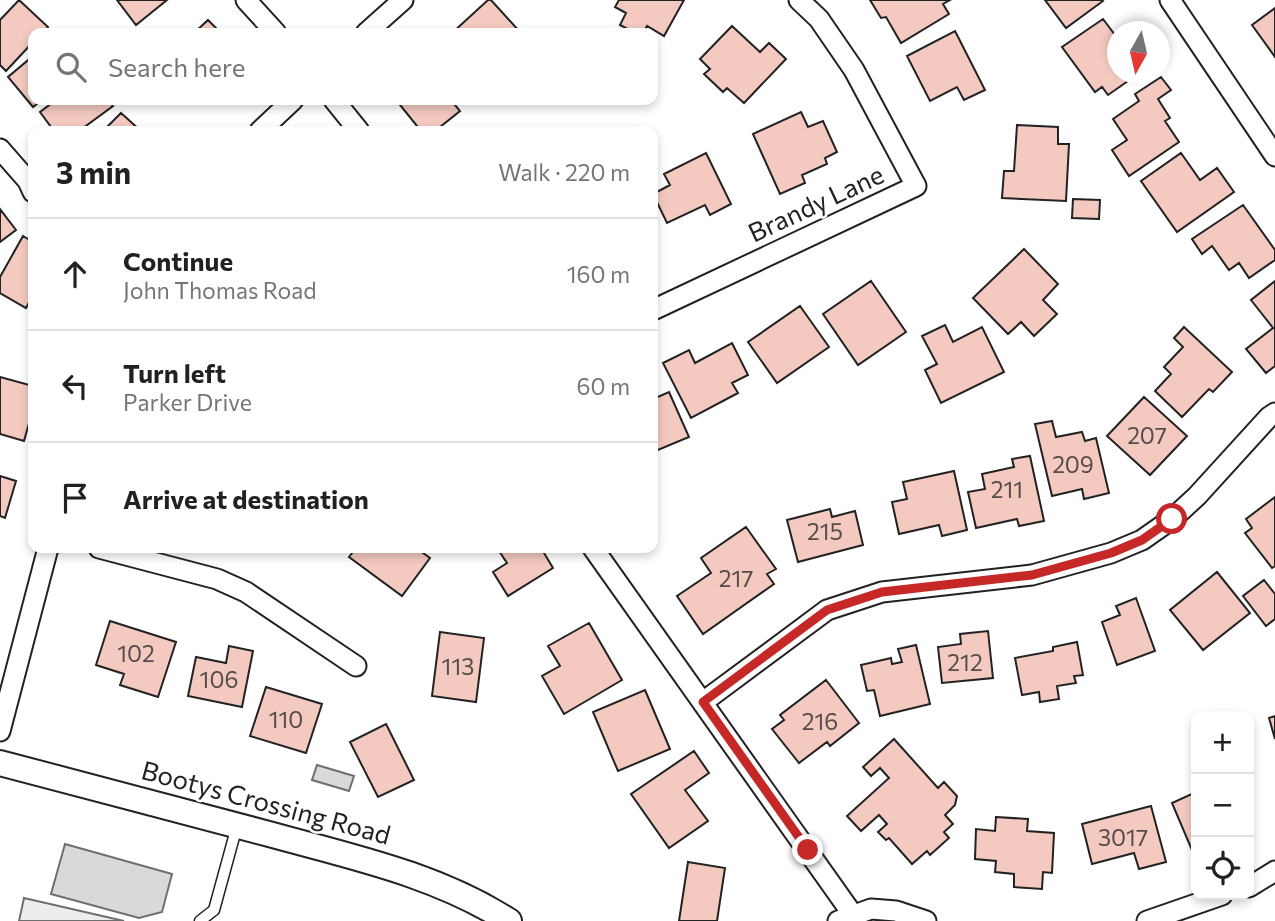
<!DOCTYPE html>
<meta charset="utf-8">
<style>
body{margin:0;font-family:Commissioner,sans-serif;background:#f6f6f6;color:#202124}
.controls{position:absolute;right:21px;bottom:21px;display:grid;overflow:hidden;border-radius:14px;box-shadow:0 4px 10px #0003}
.controls button{width:63px;height:63px;display:grid;place-items:center;padding:0;border:0;border-bottom:2px solid #e0e0e0;background:#fff;color:#202124;font:35px sans-serif}
.compass{position:absolute;left:1107px;top:21px;width:63px;height:63px;border-radius:50%;background:#fff;box-shadow:0 4px 10px #0003;rotate:188deg}
.stop{position:absolute;width:21px;height:21px;margin:-16px;border:5px solid #c62828;border-radius:50%;background:#fff}
.stop.end{background:#c62828;border-color:#fff;box-shadow:0 2px 7px #0008}
.list{margin:0;padding:0;list-style:none}
h2{display:flex;justify-content:space-between;align-items:center;height:91px;margin:0;padding:0 28px;font-size:30px}
h2 small{font-size:23px;font-weight:400;color:#757577}
.list li{display:grid;grid-template-columns:46px 1fr auto;gap:21px;align-items:center;box-sizing:border-box;height:112px;padding:0 28px;border-top:2px solid #e0e0e0}
.list b{display:block;font-size:26px;white-space:nowrap}
.list p{margin:0;font-size:23px;white-space:nowrap;color:#757577}
.list em{font-size:23px;font-style:normal;color:#757577}
.icon{flex:none;width:38px;height:38px;fill:none;stroke:currentColor;stroke-width:2;stroke-linecap:round;stroke-linejoin:round}
.map{position:relative;flex:none;width:1275px;height:921px;overflow:hidden}
.search{position:absolute;background:#fff;box-shadow:0 4px 10px #0003;left:28px;top:28px;width:630px;height:77px;display:flex;align-items:center;gap:18px;box-sizing:border-box;padding:0 24px;border-radius:14px;color:#757577;font-size:26px}
.panel{position:absolute;background:#fff;box-shadow:0 4px 10px #0003;left:28px;top:126px;width:630px;height:427px;border-radius:14px}
.map>svg:first-child{display:block}
.parking{fill:#ededed;stroke:#6f6f6f;stroke-width:2}
.water{fill:#d9d9d9;stroke:#6f6f6f;stroke-width:2}
.building{fill:#f3c9c0;stroke:#222;stroke-width:2}
.lines{fill:none;stroke-linecap:round;stroke-linejoin:round}
.service-casing{stroke:#222;stroke-width:13}
.minor-casing{stroke:#222;stroke-width:23}
.tertiary-casing{stroke:#222;stroke-width:28}
.service{stroke:#fff;stroke-width:10}
.minor{stroke:#fff;stroke-width:19}
.tertiary{stroke:#fff;stroke-width:24}
.route{stroke:#c62828;stroke-width:9}
.labels{text-anchor:middle;stroke-width:5;stroke-linejoin:round;paint-order:stroke}
.number-label{font-size:23px;fill:#564c4a}
.street-label{font-size:26px;fill:#222;stroke:#fff}
</style>
<div class="map">
<svg width="1275" height="921" viewBox="0 0 1275 921">
<rect width="100%" height="100%" fill="#fff"/>
<path class="parking" d="M24,898l100,23h-105z"/>
<path class="water" d="M317,765l37,11 -5,15 -37,-11z
M65,844l107,30 -10,38 -23,6 -88,-24z"/>
<path class="building" d="M19,0l29,27 -6,6h-9v9l-27,29 -6,-6v-45z
M117,0h50l-31,25z
M488,0h3l30,33h-69z
M619,0h65l-20,36 -17,-10 -4,7h-8l-15,-8 6,-12 -11,-6z
M870,0h80l-7,4 6,10 -48,29 -15,-26 -5,1z
M1045,0h57l1,1 -37,27z
M1275,8v49l-23,-32z
M1103,19l15,20v35h20l-30,21 -6,-8 -7,5 -33,-45z
M208,20l13,13h-27z
M732,26l28,26 9,-9 17,16 -42,44 -17,-15 -4,4 -19,-18 6,-5 -10,-10z
M955,31l30,59 -21,10 -7,-13 -27,14 -23,-45z
M33,56v44h9l-9,7 -25,-30z
M1161,77l10,13 -13,9 12,19 -5,3 14,21 -50,34 -17,-26 15,-10 -14,-21 26,-18 -4,-7z
M56,100h52l5,6 -34,25h-25l-14,-19z
M396,100h55l9,11 -25,20h-14z
M801,112l7,15 15,-6 14,31 -12,6 2,6 -25,11 3,8 -25,11 -27,-60z
M121,113l20,18h-38z
M1017,125l41,2v17h11l-3,57 -64,-3 2,-27h10z
M706,153l25,51 -21,11 -5,-10 -38,18 -14,-29 17,-9 -6,-11z
M1181,153l19,27 17,-12 17,24 -57,40 -36,-51z
M1073,199l27,1 -1,19 -27,-1z
M1243,205l32,45v10l-26,18 -10,-15 -10,7 -17,-24 -10,8 -10,-15z
M0,209l16,21 -16,12z
M23,236l10,6v53l-7,13 -26,-15v-16z
M1024,249l34,35 -15,16 14,14 -23,22 -13,-14 -13,12 -35,-36z
M871,281l35,51 -48,33 -35,-51z
M1275,281v85l-9,7 -20,-24 27,-21 -22,-28z
M800,306l29,41 -52,36 -29,-41z
M945,325l8,17 29,-15 22,45 -63,31 -16,-33 12,-6 -15,-28z
M1184,327l48,45 -19,20 -4,-3 -27,28 -27,-26 16,-17 -7,-7 19,-20 -9,-9z
M732,343l16,32 -16,8 6,10 -47,25 -28,-55 26,-13 6,13z
M0,377l33,9v23l-9,32 -24,-7z
M669,392l20,45 -36,15v-53z
M1144,397l43,39 -37,39 -43,-39z
M1052,421l4,16 26,-5 3,9 11,-3 13,55 -25,6 -2,-10 -30,7 -17,-72z
M1030,456l14,65 -25,5 -2,-7 -41,9 -8,-36 17,-3 -3,-15 32,-7 -2,-8z
M954,471l13,59 -25,6 -3,-11 -40,9 -7,-32 15,-3 -4,-17z
M0,476l16,5 -11,37 -5,-2z
M1275,497v69l-3,2 -27,-35 7,-5 -6,-9z
M830,509l2,8 23,-6 8,34 -65,17 -11,-42z
M746,527l30,42 -9,5 7,10 -71,50 -26,-38 34,-23 -10,-15z
M356,548h60l14,10 -28,38 -53,-39z
M497,548h44l12,20 -45,28 -15,-24 14,-9z
M1217,572l33,41 -47,37 -33,-40z
M1264,580l11,14v25l-9,7 -23,-30z
M1136,598l19,53 -38,14 -15,-43 18,-7 -4,-9z
M110,621l66,21 -18,55 -38,-12 4,-11 -28,-9z
M589,623l33,57 -58,34 -22,-38 18,-10 -12,-20z
M988,631l5,47 -51,5 -4,-36 23,-3 -1,-10z
M440,632l44,6 -8,64 -44,-6z
M1077,642l6,33 -9,1 2,7 -19,3 2,13 -19,3 -1,-10 -17,3 -7,-37 38,-7v-4z
M916,645l14,59 -50,12 -6,-26 -7,1 -6,-26 30,-7 1,6 10,-2 -4,-13z
M229,646l24,5 -11,56 -54,-11 8,-39 30,6z
M826,680l33,43 -29,23 -3,-4 -28,21 -27,-34 12,-9 -4,-5z
M266,687l56,17 -16,49 -56,-17z
M645,690l25,59 -52,22 -25,-59z
M1275,716v23l-6,-21z
M386,724l28,56 -36,17 -28,-55z
M894,739l44,49 6,-6 13,14 -2,9 -10,10 8,9 -9,8 5,6 -19,17 -3,-4 -15,13 -23,-26 -3,2 -8,-8 9,-8 -8,-9 -18,16 -14,-15 42,-38 -9,-10 -9,8 -8,-9z
M694,751l15,22 -24,17 23,31 -39,27 -38,-54z
M1196,792v62l-2,1 -22,-52z
M1151,806l15,56 -27,7 -5,-16 -42,11 -10,-40z
M996,817l32,2 -1,12 27,2 -2,40 -9,-1 -1,17 -28,-2v-13l-19,-2 1,-11 -21,-2 1,-30 19,2z
M688,862l37,6 -8,53h-38z"/>
<g class="lines">
<defs>
<path id="service" d="M200,921l14,-11 23,-84"/>
<path id="minor" d="M246,0l30,33
M1170,0l105,156
M366,33l37,-33
M334,100l25,31
M260,131l33,-31
M0,149l28,32 5,11
M653,310l263,-124 -62,-116 -35,-51 -20,-19
M99,548l118,31 29,13 110,74
M593,548l260,367
M703,702l124,-92 55,-18 150,-17 79,-22 31,-13 30,-21 25,-23 72,-79 6,-4
M0,731l48,-183
M1249,887l26,-16
M838,921l33,-12 25,2 30,10
M1147,921l75,-26"/>
<path id="tertiary" d="M0,763c90,24 179,47 269,71 83,23 166,40 240,87"/>
</defs>
<use href="#service" class="service-casing"/>
<use href="#minor" class="minor-casing"/>
<use href="#tertiary" class="tertiary-casing"/>
<use href="#service" class="service"/>
<use href="#minor" class="minor"/>
<use href="#tertiary" class="tertiary"/>
</g>
<g class="lines">
<path class="route" d="M808,850l-105,-148 124,-92 55,-18 150,-17 79,-22 31,-13 30,-21"/>
</g>
<g class="labels">
<g class="number-label">
<text x="1147" y="444">207</text>
<text x="1073" y="473">209</text>
<text x="1007" y="498">211</text>
<text x="825" y="540">215</text>
<text x="736" y="587">217</text>
<text x="136" y="662">102</text>
<text x="965" y="671">212</text>
<text x="458" y="675">113</text>
<text x="219" y="688">106</text>
<text x="286" y="728">110</text>
<text x="820" y="730">216</text>
<text x="1123" y="846">3017</text>
</g>
<g class="street-label">
<text transform="translate(816 204) rotate(-25)" y="9">Brandy Lane</text>
<text transform="translate(266 803) rotate(15)" y="9">Bootys Crossing Road</text>
</g>
</g>
</svg>
<div class="controls">
<button>+</button>
<button>−</button>
<button><svg class="icon" aria-label="locate" viewBox="0 0 24 24"><circle cx="12" cy="12" r="6"/><path d="M12 2v4M12 18v4M2 12h4M18 12h4"/></svg></button>
</div>
<svg class="compass" viewBox="-18 -18 36 36"><path d="M0-13l5 13h-10z" fill="#e53935"/><path d="M0 13l5-13h-10z" fill="#757577"/></svg>
<div class="stop" style="left:1172px;top:519px"></div>
<div class="stop end" style="left:808px;top:850px"></div>
<div class="search"><svg class="icon" aria-label="search" viewBox="0 0 24 24"><circle cx="10" cy="10" r="6"/><path d="M15 15l6 6"/></svg>Search here</div>
<section class="panel">
<h2>3 min<small>Walk · 220 m</small></h2>
<ul class="list">
<li><svg class="icon" aria-label="ahead" viewBox="0 0 24 24"><path d="M12 20V5M6 11l6-6 6 6"/></svg><div><b>Continue</b><p>John Thomas Road</p></div><em>160 m</em></li>
<li><svg class="icon" aria-label="left" viewBox="0 0 24 24"><path d="M17 20v-9H6M10 6l-5 5 5 5"/></svg><div><b>Turn left</b><p>Parker Drive</p></div><em>60 m</em></li>
<li><svg class="icon" aria-label="arrive" viewBox="0 0 24 24"><path d="M6 21V4h12l-3 4 3 4H6"/></svg><div><b>Arrive at destination</b></div></li>
</ul>
</section>
</div>
